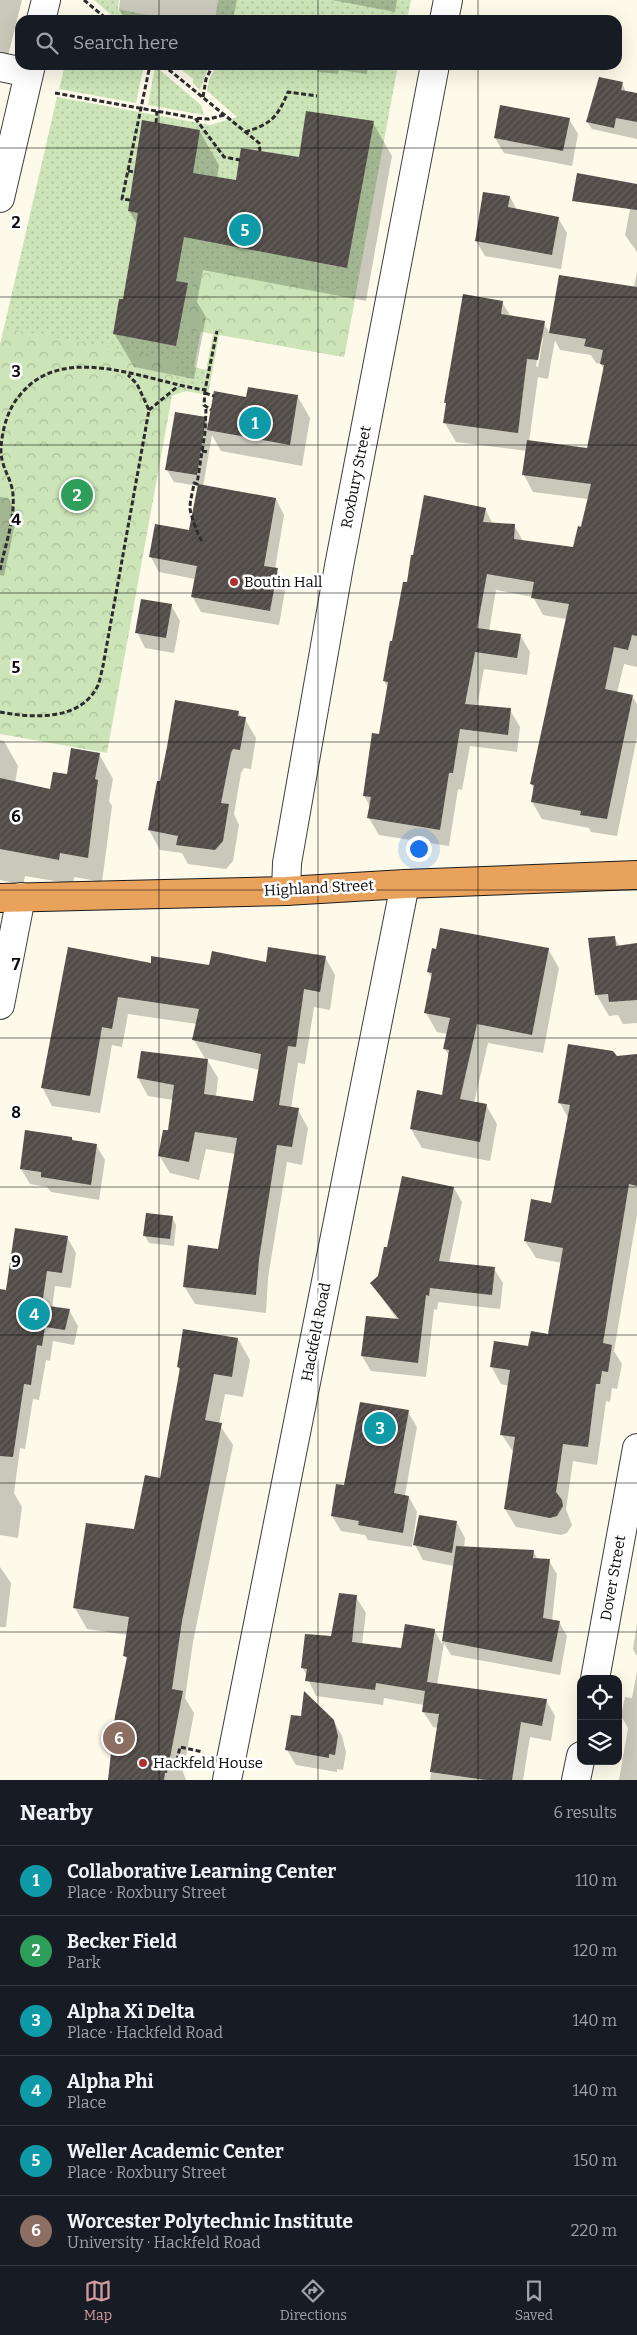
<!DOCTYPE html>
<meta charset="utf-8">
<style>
body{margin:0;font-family:Bitter,serif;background:#20242c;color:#f1f3f6}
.controls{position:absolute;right:15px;bottom:15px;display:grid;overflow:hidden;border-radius:10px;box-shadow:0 5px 20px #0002}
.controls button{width:45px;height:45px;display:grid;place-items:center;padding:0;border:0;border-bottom:1px solid #363941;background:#171b24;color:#f1f3f6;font:25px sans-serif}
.you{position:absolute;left:418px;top:848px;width:18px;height:18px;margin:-12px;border:4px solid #fff;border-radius:50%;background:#1a73e8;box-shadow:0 0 0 8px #1a73e833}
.badge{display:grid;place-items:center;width:32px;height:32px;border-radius:50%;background:#d39b9c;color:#fff;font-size:16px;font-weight:700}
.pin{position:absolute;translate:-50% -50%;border:2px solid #fff;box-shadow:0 1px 5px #0006}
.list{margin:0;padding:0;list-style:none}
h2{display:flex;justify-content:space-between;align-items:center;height:65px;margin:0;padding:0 20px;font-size:21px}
h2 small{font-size:16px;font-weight:400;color:#9ea1a6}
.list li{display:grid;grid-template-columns:32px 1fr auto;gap:15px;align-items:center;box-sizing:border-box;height:70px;padding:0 20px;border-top:1px solid #363941}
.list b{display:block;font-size:19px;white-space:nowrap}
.list p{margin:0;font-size:16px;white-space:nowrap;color:#9ea1a6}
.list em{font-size:16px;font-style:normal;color:#9ea1a6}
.icon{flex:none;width:28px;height:28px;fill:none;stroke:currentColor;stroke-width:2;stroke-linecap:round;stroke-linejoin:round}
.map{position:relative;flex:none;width:637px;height:1780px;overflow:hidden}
.search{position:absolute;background:#171b24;box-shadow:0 5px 20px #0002;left:15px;right:15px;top:15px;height:55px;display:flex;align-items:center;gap:12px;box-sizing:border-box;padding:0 18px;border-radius:15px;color:#9ea1a6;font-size:19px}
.sheet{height:485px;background:#171b24}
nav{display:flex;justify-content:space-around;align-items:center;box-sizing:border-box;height:70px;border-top:1px solid #363941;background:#171b24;font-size:14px;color:#9ea1a6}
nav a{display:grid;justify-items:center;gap:2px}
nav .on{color:#d39b9c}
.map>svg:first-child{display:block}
.grass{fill:url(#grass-dots)}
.park{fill:url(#park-crowns)}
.shadow{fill:#0003;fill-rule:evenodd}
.building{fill:url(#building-hatch)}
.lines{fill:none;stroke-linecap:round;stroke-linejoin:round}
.minor-casing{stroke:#3d3d3d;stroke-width:30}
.highway-casing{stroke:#1b1b1b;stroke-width:30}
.path{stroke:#2c2c2c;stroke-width:3;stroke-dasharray:5 2.5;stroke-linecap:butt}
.minor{stroke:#fff;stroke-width:28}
.highway{stroke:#e8a25c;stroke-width:28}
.grid{fill:none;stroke:#0a0a0a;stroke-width:1;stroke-opacity:0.55}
.poi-dot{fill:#ae2f2f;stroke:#fff;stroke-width:2}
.labels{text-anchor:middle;stroke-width:5;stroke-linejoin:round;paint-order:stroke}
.street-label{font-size:15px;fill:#0a0a0a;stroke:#fff}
.poi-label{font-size:15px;fill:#0a0a0a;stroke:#fff;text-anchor:start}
.grid-label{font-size:16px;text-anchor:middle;font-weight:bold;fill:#0a0a0a;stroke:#fff;stroke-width:5;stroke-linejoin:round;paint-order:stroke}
</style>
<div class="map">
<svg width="637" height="1780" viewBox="0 0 637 1780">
<defs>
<pattern id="grass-dots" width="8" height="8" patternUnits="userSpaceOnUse" patternTransform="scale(1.25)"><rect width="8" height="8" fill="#cce4b7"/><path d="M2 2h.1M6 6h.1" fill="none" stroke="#aec29c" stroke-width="1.8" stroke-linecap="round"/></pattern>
<pattern id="park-crowns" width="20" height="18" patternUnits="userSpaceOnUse" patternTransform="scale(1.25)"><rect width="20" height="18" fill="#cce4b7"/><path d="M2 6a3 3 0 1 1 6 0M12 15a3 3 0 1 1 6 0" fill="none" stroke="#aec29c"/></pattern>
<pattern id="building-hatch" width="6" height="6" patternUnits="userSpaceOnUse" patternTransform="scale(1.25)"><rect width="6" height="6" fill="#524c48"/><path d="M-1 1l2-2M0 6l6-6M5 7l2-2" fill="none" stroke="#66615e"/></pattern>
</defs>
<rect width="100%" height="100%" fill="#fdfaea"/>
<path class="grass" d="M94,0h25l-1,9 29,6 -1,5h-29z
M218,0h193l-4,20h-192z
M65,65h79l-8,38 -77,-14z
M176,65h33l-9,25 -7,-7v-4z
M217,65h181l-54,292 -143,-26 -7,36 12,3 -3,17 -203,-42 57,-248 153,28 27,-8 -30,-26 2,-11z
M155,66l46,39 3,10 -56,-10z"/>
<path class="park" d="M196,266l160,27 -12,64 -125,-22 -11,60 -23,-4 -13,5 -65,357 -107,-19v-389l4,-17 174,32 -3,21 28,6 10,-53 -29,-5z"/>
<path class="shadow" d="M0,0h22l-14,56 -8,-2z
M120,0h117l-4,20h-108l-6,-11z
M332,0h65l-2,12z
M295,16l23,4h-24z
M304,65h64l-1,9 -28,-4 -1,4 -20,-2 -3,-5z
M622,83l4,9 11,2v45l-45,-10 -5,-7z
M569,119l9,15 -6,32 -68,-13 -9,-15z
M373,123l19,33 -26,145 -163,-31 -6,32 9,15 -12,62 -60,-12 -20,-34 10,-32 13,-77 -8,-13 71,-79 19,33 -2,13 20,3 63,-23z
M510,197l7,13 41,8 9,15 -6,36 -76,-13 -9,-15z
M631,204l6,1v47l-12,-17z
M637,272v395l-13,-3 -7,29 15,3 5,8v33l-20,99 -26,-4 -2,-4 -47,-9 -10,-17 2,-13 -3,-5 36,-165 -24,-4 -10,-18 -37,-7 -7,41 31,4 10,17 -3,23 -43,-6 -7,37 33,4 10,17 -3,25 -47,-6 -8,44 -4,-1 -9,57 -70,-11 -10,-17 1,-11 -6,-12 16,-59 8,-48 -4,-7 24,-98 77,-74 8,15 21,1 9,16 51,8 14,-50 -55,-7 -9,-17 3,-24 -71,-9 -11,-19 57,-121 9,15 33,6 6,11 10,-58 74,11zM541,338h2l-5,29 -2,-1zM555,340l5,10 31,5 5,8 5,1 3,5 -16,80 -59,-7 9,-65 10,2z
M298,397l12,21 -8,48 -81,-15 -9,-16 -9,52 73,12 8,16 -9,54 11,16 -7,40 -78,-13 -9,-16 3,-17 -36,-7 -8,-15 39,-25 9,-46 -25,-4 -7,-12 38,-52 4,7 38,-27z
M0,497l8,1 9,16 -13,62 -4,-1z
M171,605l9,16 -6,32 -29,-5 -8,-16z
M238,712l4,6 3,1 11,19 -5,31 -7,-1 -3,5 -7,41 5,11 -6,36 -7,8 -38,-5 -6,-11 -22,-3 -11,-20 12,-47z
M0,740l4,1 14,25 -3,17 36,7 17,-15 31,-21 14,25 -4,22 3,5 -10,76 -28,-5 -1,7 -48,-8 -2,9 -23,-5z
M614,937l6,10 17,-3v79l-14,1 -5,-9 -9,1 -13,-22z
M68,949l85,16 57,2 115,-10 10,18 -5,35 -16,-3 -9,57 -7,-1 -7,46 7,1 10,18 -6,37 -15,-3 -19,116 -2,35 -71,-9 -11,-18 36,-36 15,-96 -29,-5 -7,31 -29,-7 -11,-18 10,-23 4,-32 -25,-4 -10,-18 68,-18 -12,-20 3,-16 -69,-10 -6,33 -10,-2 -12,68 -48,-7 -10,-19zM206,1058l54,12 -6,33 -38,-6 2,-19z
M548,949l11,19 -16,85 -55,-10 -14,60 12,2 11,19 -7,37 -68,-13 -11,-19 32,-33 6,-40 -4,-7 3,-15 -11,-2 -11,-19 6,-35 -4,-6z
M617,1057h20v158l-23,136 8,13 -5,25 -5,-1 -2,14 -4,-1 -9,64 -24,-4 -7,48 6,16 -5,8 -6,2 -45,-8 -11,-18 9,-56 -12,-18 7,-49 -8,-2 -10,-18 58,-31 13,-72 -26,-5 -11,-17 27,-37 16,-86 -8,-15z
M72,1138l1,3 23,4 9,15 -6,40 -48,-8 -4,-5 -17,-3 -9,-15z
M454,1188l8,14 -13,62 45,5 9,14 -3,26 -62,-7 -1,8 -3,-1 -8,68 -55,-6 -9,-15 36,-35 -26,-38 7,-7 9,-27z
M172,1217l4,8 -2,21 -25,-3 -4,-7z
M67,1237l9,16 -5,35 -16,-2 -3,22 17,2 9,16 -4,19 -21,-4 -3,20 -4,-1 -7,40 -6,-1 -8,50 -5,-1 -6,45 8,14 -4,31 -18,-3v-244l7,1z
M238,1339l12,21 -7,37 -18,-3 -6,30 14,21 -40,197 -8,56 9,15 -11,59 3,8h-72l14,-119 -3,-5 3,-21 -41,-6 -12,-21 60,-77 26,-52 19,-108 -2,-4z
M408,1412l9,15 -12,68 4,2 8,15 -5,35 -44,-7 -3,-5 -24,-4 -9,-15 13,-29z
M457,1523l8,15 -1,10 70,4 4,8 11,1 8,13 -5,47 7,1 8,14 -7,39 -109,-20 -7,-12 -7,42 109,15 9,16 -4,25 -21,-4 -7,43h-93l8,-52 -5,-1 -10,-16 1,-6 -40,-7 -1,7 -67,-9 -13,-28 29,-30 24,-41 10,16 -4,31 40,5 32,-19 8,14 12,-78 -31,-6 -8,-15z
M0,1567l11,16 -5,44h-6z
M637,1624v32l-4,-7z
M637,1672v108h-18l9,-52 -7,-12 4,-19 7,1z
M333,1720l9,16 4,16 -3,18 -6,-1v3l-41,-7 -9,-15z"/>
<path class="building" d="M599,77l24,5 -2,8 16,3v29l-21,-4 -2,10 -28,-6z
M500,105l70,13 -7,33 -69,-13z
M306,111l68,10 -27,147 -163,-31 -8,44 12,2 -12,63 -63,-12 6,-35h4l15,-86 -10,-2 14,-91 58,10 -7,43 43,7 5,-32 58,9z
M577,173l60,11v26l-65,-9z
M483,192l27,4 -2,11 51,10 -7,38 -77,-14z
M559,275l78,12v349l-5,-1 -4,15 -14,-3 -9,42 28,6 -26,124 -27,-4 1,-4 -50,-9 3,-17 -4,-1 39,-180 -38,-6 3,-16 -47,-8 -10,54 44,6 -4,24 -42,-6 -10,52 46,4 -3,27 -48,-6 -7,44h-4l-9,57 -73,-12 4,-21 -8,-1 9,-63 7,1 9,-52 -5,-1 7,-40h2l11,-59h4l4,-27h2l11,-60 62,13 -3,14 32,2 -1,15 59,8 5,-21 3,1 10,-43 -69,-9 5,-35 60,8 17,-83 -4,-1 3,-14 -19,-4 2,-7 -37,-6z
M463,294l40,7 -2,13 44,7 -7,39 -11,-1 -9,74 -75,-10 3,-20h-2z
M248,387l50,8 -8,50 -83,-15 7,-39 32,6z
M175,412l31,5 -9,58 -32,-5z
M198,484l78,14 -12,68 14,2 -8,43 -79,-14 6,-31 -48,-9 6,-33 34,6z
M141,599l31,5 -6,34 -31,-5z
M175,700l64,11 -1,5 8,1 -6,33 -7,-1 -2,4 -10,50 8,1 -6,37 -8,9 -39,-5 2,-9 -30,-6 9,-49h3l7,-34z
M71,748l29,5 -5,26 3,1 -10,78 -28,-5 -1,7 -59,-11v-71l50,11 3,-17 14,2z
M440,928l109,20 -17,87 -55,-11 -17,75 27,5 -7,38 -70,-13 7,-39 25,5 7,-45 -6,-1 7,-31 -26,-5 8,-40 -5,-1 5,-24 4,1z
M615,936l1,10 21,-3v57l-28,2 -1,-8 -13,1 -7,-57z
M68,947l83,16v-7l58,9 3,-14 54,11 2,-15 58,9 -6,36 -16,-3 -8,58 -8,-1 -9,59 20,3 -7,39 -15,-2 -18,114 -3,36 -73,-8 5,-42 30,4 19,-111 -42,-6 -6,30 -31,-6 5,-26h5l6,-45 -37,-7 4,-27 67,8 -4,35 49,7 8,-47 -69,-14 7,-31 -81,-12 -6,32 -10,-2 -12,69 -49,-8z
M568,1044l45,7 4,5 20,-2v132l-8,-2 -26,159 9,2 -4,27 -6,-1 -2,13h-4l-8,63 -25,-3 -7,48 6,8 1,6 -6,10 -7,2 -46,-9 11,-72 -15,-2 10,-65 -20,-3 4,-26 34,5 3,-15 17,3 15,-86 -39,-7 7,-42 20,4 19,-98 -12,-2z
M25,1130l47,7v3l25,4 -6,41 -50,-8v-5l-21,-3z
M402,1176l52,11 -15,74 56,6 -3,28 -62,-7 -1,8 -3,-1 -8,68 -57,-7 5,-40 33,3 -29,-36 8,-7 6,-29h3z
M146,1213l27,3 -3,23 -27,-3z
M15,1228l53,8 -6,37 -15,-2 -5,34 28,4 -5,21 -20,-3 -3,19 -5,-1 -6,40 -7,-1 -11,73 -13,-1v-167l6,1z
M183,1329l55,9 -6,39 -18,-3 -9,46 17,3 -40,198 -10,68 11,2 -16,82h-2l-1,7h-56l7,-64 12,-59 -4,-1 6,-39 -56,-9 13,-85 48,6 11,-54 15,3 20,-110 -3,-1z
M360,1402l49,8 -15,83 15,3 -6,37 -45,-8 1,-4 -28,-5 5,-32 8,1z
M419,1515l38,6 -5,32 -39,-8z
M456,1546l78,4 -1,8 17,1 -7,59 17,3 -8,41 -110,-21z
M339,1593l18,2 -5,47 49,6 4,-24 30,5 -8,53 120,17 -5,27 -21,-4 -9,58h-26l-56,-8 9,-58 -17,-2 3,-21 -49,-8 -1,7 -70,-9 2,-12 -6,-1 4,-34 26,2z
M304,1691l30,29 4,16 -3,19 -6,-1v4l-44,-8 6,-35 10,1z"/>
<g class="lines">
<defs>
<path id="minor" d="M41,20l5,-20
M444,20l4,-20
M0,67l29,6
M0,198l31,-133
M286,891l1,-28 52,-297 96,-501
M0,1005l21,-108
M595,1679l42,-231
M227,1780l178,-896
M576,1780l5,-24"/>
<path id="highway" d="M0,898l286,-7 119,-7 232,-9"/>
</defs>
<use href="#minor" class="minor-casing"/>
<use href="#highway" class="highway-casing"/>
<path class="path" d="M84,0l24,20
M163,65l96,78 1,8
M55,93l140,25
M203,97l3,-18 7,-14
M224,115l-15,4 -14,-1 29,39 16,3
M156,123l1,-12
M245,132c26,-8 32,-14 43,-40l29,4
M128,171l8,1
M130,200l-8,-1 28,-134
M205,390l-1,15 7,5
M205,393l9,3
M149,410l28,-23
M202,451l7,1
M202,541c-4,-5 -12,-28 -12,-33 0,-8 3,-17 4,-25l3,1 8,-52 1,-23
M0,570c5,-24 15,-51 13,-75 -1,-17 -13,-28 -12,-47 1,-18 7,-40 19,-53 44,-55 127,-13 185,-5l12,-59
M0,712c31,6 78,9 96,-23 4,-6 5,-16 7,-23l46,-256 -12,-26 -9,-9
M175,1768l5,-21 23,5"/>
<use href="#minor" class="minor"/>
<use href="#highway" class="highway"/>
</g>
<path class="grid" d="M159,0v20M318,0v20M478,0v20M159,65v1715M318,65v1715M478,65v1715M0,148h637M0,297h637M0,445h637M0,593h637M0,742h637M0,890h637M0,1038h637M0,1187h637M0,1335h637M0,1483h637M0,1632h637"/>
<g class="poi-dot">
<circle cx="234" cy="582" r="5"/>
<circle cx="143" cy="1763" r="5"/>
</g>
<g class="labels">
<g class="street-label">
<text transform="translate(356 477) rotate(-79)" y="5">Roxbury Street</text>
<text transform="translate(319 888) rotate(-3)" y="5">Highland Street</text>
<text transform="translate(316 1332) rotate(-79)" y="5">Hackfeld Road</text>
<text transform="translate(613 1578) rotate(-80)" y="5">Dover Street</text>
</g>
<g class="poi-label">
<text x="244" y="587">Boutin Hall</text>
<text x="153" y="1768">Hackfeld House</text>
</g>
</g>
<g class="grid-label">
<text x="16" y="228">2</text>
<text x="16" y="377">3</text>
<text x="16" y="525">4</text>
<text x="16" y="673">5</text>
<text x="16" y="822">6</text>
<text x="16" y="970">7</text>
<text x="16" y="1118">8</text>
<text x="16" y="1267">9</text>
</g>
</svg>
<div class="controls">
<button><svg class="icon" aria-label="locate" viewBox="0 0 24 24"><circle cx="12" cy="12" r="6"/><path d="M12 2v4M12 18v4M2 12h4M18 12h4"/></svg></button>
<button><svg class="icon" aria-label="layers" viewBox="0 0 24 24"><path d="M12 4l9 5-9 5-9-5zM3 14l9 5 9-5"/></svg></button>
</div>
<div class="you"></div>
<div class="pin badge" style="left:255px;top:423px;background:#0f9aa8">1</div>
<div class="pin badge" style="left:77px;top:495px;background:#2e9e5b">2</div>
<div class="pin badge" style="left:380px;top:1428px;background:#0f9aa8">3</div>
<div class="pin badge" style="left:34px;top:1314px;background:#0f9aa8">4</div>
<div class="pin badge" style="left:245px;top:230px;background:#0f9aa8">5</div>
<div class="pin badge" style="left:119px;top:1738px;background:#8d6e63">6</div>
<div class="search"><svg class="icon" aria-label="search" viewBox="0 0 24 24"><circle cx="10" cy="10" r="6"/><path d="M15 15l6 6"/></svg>Search here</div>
</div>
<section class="sheet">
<h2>Nearby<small>6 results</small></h2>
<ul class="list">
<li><span class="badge" style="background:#0f9aa8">1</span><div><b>Collaborative Learning Center</b><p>Place · Roxbury Street</p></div><em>110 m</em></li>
<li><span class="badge" style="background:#2e9e5b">2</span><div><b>Becker Field</b><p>Park</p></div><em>120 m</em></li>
<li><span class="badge" style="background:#0f9aa8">3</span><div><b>Alpha Xi Delta</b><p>Place · Hackfeld Road</p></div><em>140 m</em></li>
<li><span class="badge" style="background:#0f9aa8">4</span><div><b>Alpha Phi</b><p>Place</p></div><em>140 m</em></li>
<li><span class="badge" style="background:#0f9aa8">5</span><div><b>Weller Academic Center</b><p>Place · Roxbury Street</p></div><em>150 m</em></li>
<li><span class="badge" style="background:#8d6e63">6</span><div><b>Worcester Polytechnic Institute</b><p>University · Hackfeld Road</p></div><em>220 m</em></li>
</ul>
</section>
<nav>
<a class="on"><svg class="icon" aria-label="map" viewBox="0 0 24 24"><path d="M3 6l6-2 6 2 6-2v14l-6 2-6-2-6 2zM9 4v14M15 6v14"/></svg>Map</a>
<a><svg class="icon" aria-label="directions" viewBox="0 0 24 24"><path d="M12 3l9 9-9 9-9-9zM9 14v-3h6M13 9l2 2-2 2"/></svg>Directions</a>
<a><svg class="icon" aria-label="saved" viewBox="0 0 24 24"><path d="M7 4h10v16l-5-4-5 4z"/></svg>Saved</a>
</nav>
